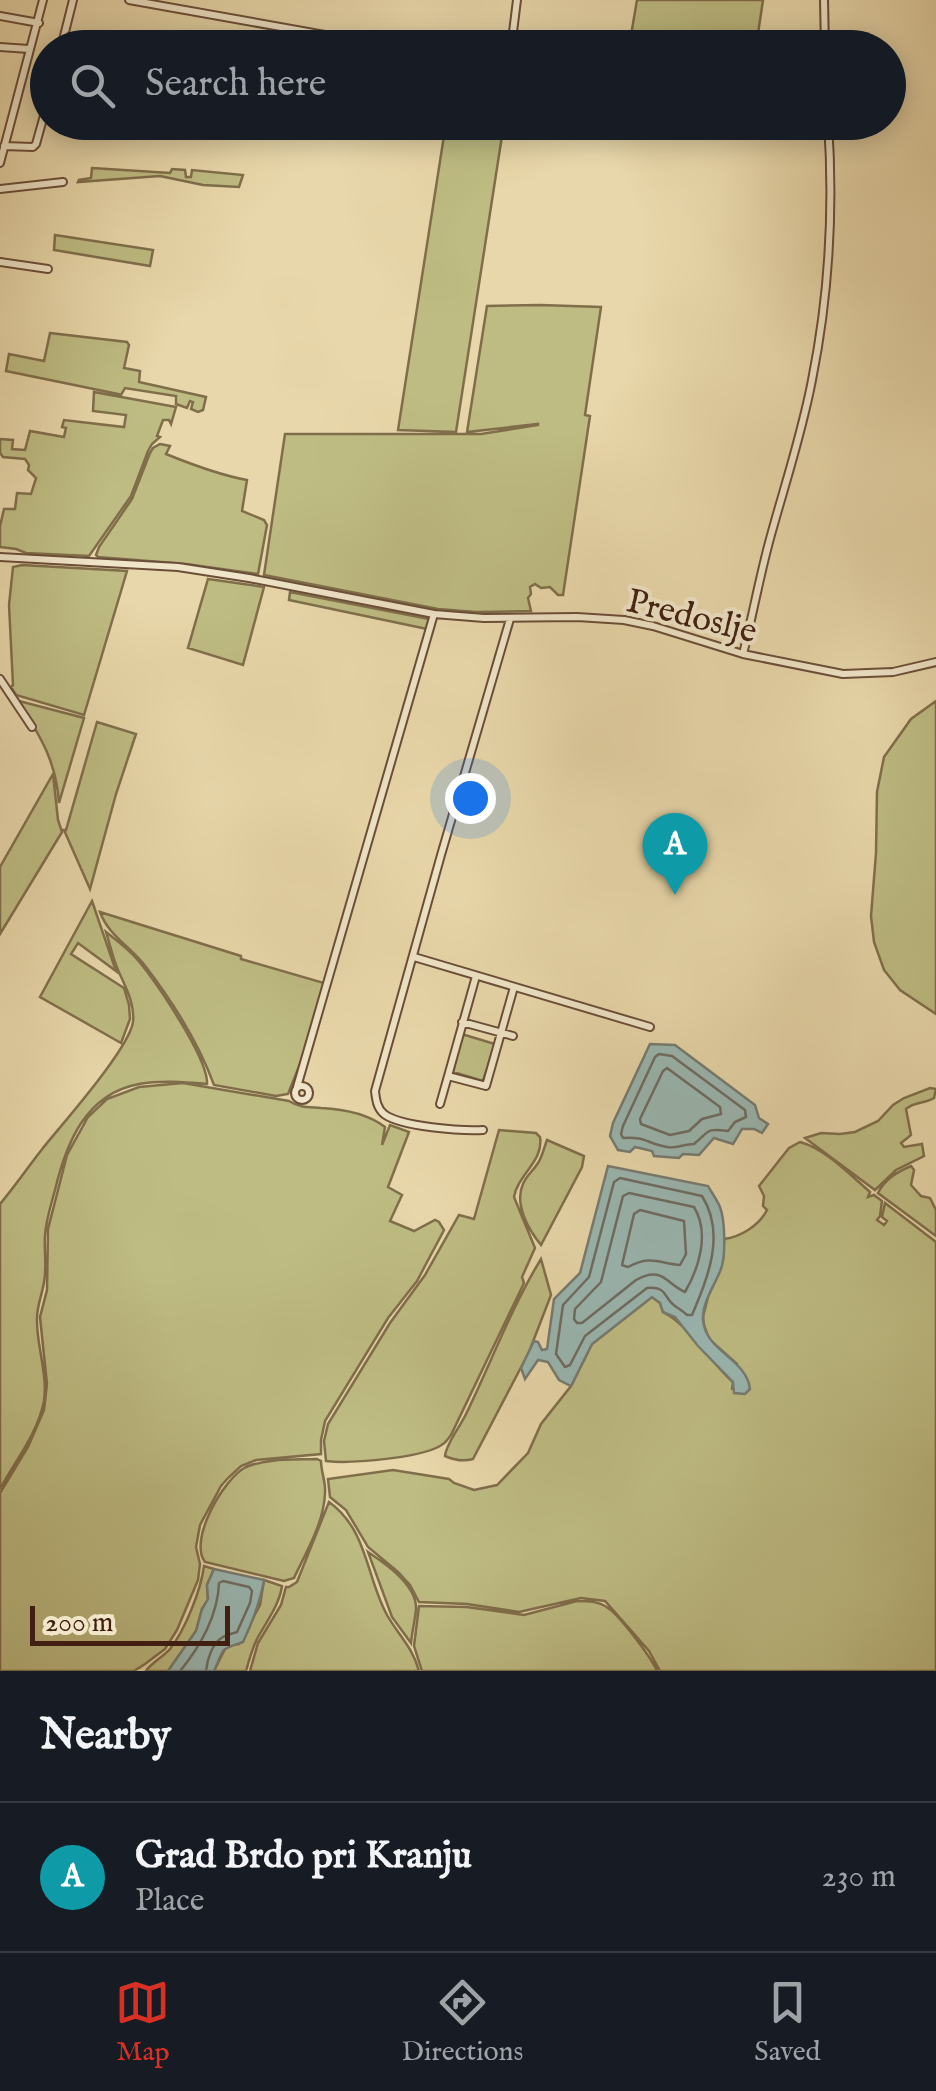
<!DOCTYPE html>
<style>
body{margin:0;font-family:"IM FELL English",serif;background:#242831;color:#f1f3f6}
.scale{position:absolute;left:30px;bottom:25px;width:200px;box-sizing:border-box;padding-left:10px;border:5px solid #412013;border-top:0;font-size:28px;line-height:35px;white-space:nowrap;color:#412013;-webkit-text-stroke:8px #f0e5c8;paint-order:stroke}
.you{position:absolute;left:470px;top:798px;width:35px;height:35px;margin:-25px;border:8px solid #fff;border-radius:50%;background:#1a73e8;box-shadow:0 0 0 15px #1a73e833}
.badge{display:grid;place-items:center;width:65px;height:65px;border-radius:50%;background:#d93025;color:#fff;font-size:32px;font-weight:700}
.pin{position:absolute;translate:-50% -82px;filter:drop-shadow(0 2px 5px #0008)}
.pin::after{content:'';position:absolute;top:52px;width:35px;height:30px;background:inherit;clip-path:polygon(0 0,100% 0,50% 100%)}
.list{margin:0;padding:0;list-style:none}
h2{display:flex;justify-content:space-between;align-items:center;height:130px;margin:0;padding:0 40px;font-size:42px}
h2 small{font-size:32px;font-weight:400;color:#9ea1a6}
.list li{display:grid;grid-template-columns:65px 1fr auto;gap:30px;align-items:center;box-sizing:border-box;height:150px;padding:0 40px;border-top:2px solid #363941}
.list b{display:block;font-size:38px;white-space:nowrap}
.list p{margin:0;font-size:32px;white-space:nowrap;color:#9ea1a6}
.list em{font-size:32px;font-style:normal;color:#9ea1a6}
.icon{flex:none;width:55px;height:55px;fill:none;stroke:currentColor;stroke-width:2;stroke-linecap:round;stroke-linejoin:round}
.map{position:relative;flex:none;width:936px;height:1671px;overflow:hidden}
.search{position:absolute;background:#171b24;box-shadow:0 5px 25px #0003;left:30px;right:30px;top:30px;height:110px;display:flex;align-items:center;gap:25px;box-sizing:border-box;padding:0 35px;border-radius:55px;color:#9ea1a6;font-size:38px}
.sheet{height:280px;background:#171b24}
nav{display:flex;justify-content:space-around;align-items:center;box-sizing:border-box;height:140px;border-top:2px solid #363941;background:#171b24;font-size:28px;color:#9ea1a6}
nav a{display:grid;justify-items:center;gap:5px}
nav .on{color:#d93025}
.map>svg:first-child{display:block}
.green{fill:#bebc83;stroke:#806e4b;stroke-width:2.5}
.water{fill:#9ab7b2;stroke:#767b72;stroke-width:2.5}
.lines{fill:none;stroke-linecap:round;stroke-linejoin:round}
.shore{stroke:#6e6c62;stroke-width:2.5}
.minor-casing{stroke:#6b4e39;stroke-width:10}
.minor{stroke:#f0e5c8;stroke-width:6}
.labels{text-anchor:middle;stroke-width:8;stroke-linejoin:round;paint-order:stroke}
.street-label{font-size:35px;fill:#412013;stroke:#f0e5c8}
</style>
<div class="map">
<svg width="936" height="1671" viewBox="0 0 936 1671">
<rect width="100%" height="100%" fill="#e8d7aa"/>
<filter id="stains"><feTurbulence type="fractalNoise" baseFrequency=".002" numOctaves="4"/><feColorMatrix values="0 0 0 0 .2 0 0 0 0 .09 0 0 0 0 .02 0 0 0 .5 -.17"/></filter>
<radialGradient id="worn" r=".72"><stop offset=".6" stop-color="#630" stop-opacity="0"/><stop offset="1" stop-color="#630" stop-opacity=".3"/></radialGradient>
<path class="green" d="M637,0h126l-7,47h-127z
M446,123h58l-48,309 -58,-2z
M92,168l78,5 2,-4 13,1 1,7h5l1,-7 51,5 -4,12 -36,-2 -43,-9 -82,6 1,-2 12,-2z
M55,235l98,15 -3,16 -96,-16z
M540,305l61,2 -16,108 5,1 -27,179h-5l-8,-8 -9,1 -6,-4 -5,3 1,7 -3,4 3,13 -55,1 -38,-3 -174,-34 21,-141h196l57,-9v-1l-71,8 20,-126z
M50,333l77,9 2,3 -5,23 16,3 -1,11 67,15 -3,13 -5,2 -7,-3 2,-7 -3,-1 -3,7 -11,-4v-8l-51,-8 -4,7 -3,-1 -112,-23 3,-17 35,7z
M94,392l82,15 -5,17 -2,-4h-6l-6,16 3,1 -8,7 -4,7 -17,45 -42,60 -63,-3 -10,-4 -16,-2v-21l4,-17h11l2,-16 14,1 5,-16 -8,-8 1,-5 -4,-6 -22,-2 -3,-4v-14l13,1 -1,9 13,1 5,-19 34,6 2,-9 -4,-1 2,-7 60,7 2,-12 -33,-4z
M160,444l10,2 -4,8c27,11 53,21 81,26l-5,31 22,9 3,5 -9,49 -72,-10 -88,-7 -2,-2 3,-8 33,-48 18,-46 3,-5z
M22,565l105,6 -43,144 -68,-20 -5,-8 2,-2 -4,-80 4,-38z
M208,579l56,8 -21,78 -55,-17z
M290,592l139,27 -2,10 -138,-29z
M19,701l65,17 -25,85c-3,-43 -19,-66 -40,-102z
M936,701v313l-36,-24 -16,-20 -10,-28 -3,-26 5,-63 1,-61 7,-35 27,-38z
M97,722l39,12 -20,60 -26,95 -26,-59h2z
M53,774l5,46 4,12 -62,102v-67z
M92,901l24,70 -38,-28 -7,11 53,34 5,17 1,14 -9,24 -81,-46z
M100,912l141,44v3l83,24 -22,76 -14,35 -12,2 -62,-11c-15,-41 -42,-84 -68,-118 -15,-20 -38,-32 -46,-55z
M106,932c10,8 21,16 30,26 19,22 69,96 71,123v3c-23,-2 -46,-4 -68,0 -54,10 -73,60 -84,106 -4,15 -9,30 -10,45 -1,13 1,25 0,38 0,15 -8,30 -8,45 -1,27 11,55 7,83 -6,32 -29,60 -44,88v-285c15,-18 28,-37 43,-56 20,-25 86,-99 90,-126 2,-19 -8,-36 -15,-52 -5,-12 -8,-25 -12,-38z
M465,1035l30,9 -12,37 -30,-9 9,-36z
M183,1083l106,18c11,7 19,6 32,7 21,1 47,6 64,19l-3,18 8,-20 19,7 -21,55 14,8 -12,26 24,10 21,-11 4,2 5,8 -27,51 -29,37 -63,103 -4,19v14l-65,6 -15,6 -13,12 -7,8 -21,39 -4,22 4,17 -2,16 -21,50 -12,19 -20,15 -11,7h-134v-178l28,-46 16,-37 3,-26 -7,-67 7,-27 1,-61 19,-74 21,-38 19,-18 32,-12z
M930,1088l6,1 -2,9c-9,6 -19,3 -28,11l5,26 -10,8 3,4 18,-3 2,12 -28,14 -21,20 -70,-52 16,-5 19,1 15,-2 23,-11 15,-16 11,-7z
M499,1130l37,3 4,4c4,24 -22,37 -26,60l21,51 -13,29 2,6 -73,152c-5,6 -4,7 -11,11 -21,12 -90,18 -114,15l-2,-20 4,-17 62,-101 35,-48 34,-60 15,4z
M547,1140l37,16 -2,11 -41,78c-13,-16 -27,-41 -18,-61 3,-8 10,-13 15,-21 4,-6 6,-15 9,-23z
M800,1142c26,7 49,32 70,50l-2,5 6,-2 8,6 -2,15 -3,4 7,5 3,-4 -5,-4 3,-14 51,39v429h-276l-11,-20 -44,-50 -24,-3 -62,14 -52,-8 -48,-2 -9,-17 -12,-13 -30,-25 -22,-37 -16,-13 -2,-18 65,-9 56,9 5,4 20,7 23,-5 31,-32 13,-29 30,-38 21,-42 60,-47 8,6 3,9c24,11 48,51 70,70l-1,8 5,-26 -28,-25 -5,-14 -1,-8 5,-20 15,-37 1,-21c16,-2 35,-13 43,-29l-4,-4 1,-10 -5,-10 30,-38z
M911,1166l3,4 -3,15 10,11 9,2 6,12v26l-58,-43c7,-14 19,-21 33,-27z
M541,1259l10,36 -22,57 -56,107c-10,3 -19,1 -28,-3 1,-12 15,-29 21,-42 25,-51 45,-106 75,-155z
M317,1459l4,2c0,11 5,21 4,32 -1,30 -19,59 -31,85l-10,3 -79,-19c-17,-22 19,-84 41,-95 21,-9 49,-7 71,-8z
M329,1502c39,28 37,75 58,113 12,21 25,31 32,56h-169l8,-28 23,-38 5,-18h3l8,-5z
M368,1552c18,12 49,33 48,57 -1,11 -4,23 -5,34l-19,-26z
M204,1566l10,3 -7,16 1,15 -6,9 -6,22 -28,40h-22c6,-9 16,-13 24,-22 15,-19 31,-59 34,-83z
M264,1580l18,6c-3,20 -16,36 -25,53 -5,10 -8,21 -11,32h-32l13,-26 12,-1 21,-39z
M577,1601c10,0 22,0 31,7 12,8 43,49 49,63h-235l-8,-25 5,-40 48,1 57,8z"/>
<path class="water" d="M650,1044l25,1 80,60 4,13 9,6 -6,9 -8,-4h-12l-9,15 -19,-6 -15,17 -16,-1 -4,4 -25,-2 -2,-5 -17,-4 -5,5 -12,-2 -8,-14 3,-13z
M608,1166l100,20c4,7 9,14 12,21 5,13 6,48 1,62 -6,16 -19,33 -18,51 2,31 44,39 47,69l-5,5 -11,-1 -1,-11 -35,-36 -23,-29 -12,-5 -3,-9 -8,-6 -60,47 -21,42 -12,-6 -11,-18 -10,-2 -13,19 -4,-11 13,-27 4,1 4,8 5,-1 7,-50 26,-26z
M214,1569l50,11c-4,23 -11,41 -21,62 -24,8 -18,5 -29,29h-46l28,-40 6,-22 6,-10 -1,-14z"/>
<g class="lines">
<path class="shore" d="M659,1054l13,2 73,54 1,7 -11,5 -7,9c-23,-3 -18,0 -34,13 -10,0 -18,5 -27,3 -18,-3 -23,-11 -44,-9l-2,-4 2,-8 32,-69z
M667,1068l53,39 1,7 -19,5 -13,12 -19,4 -29,-11 -1,-5 23,-48z
M620,1178l82,18c24,38 6,81 -10,119h-5c-4,-4 -8,-6 -12,-9 -12,-8 -7,-20 -28,-18l-62,48 -15,29 -5,2 -9,-13 7,-49 26,-28 25,-95z
M629,1193l65,14c16,26 5,61 -9,85 -19,-8 -22,-27 -49,-12l-54,43h-5l-3,-4 1,-10 26,-27 22,-86z
M640,1210l44,11 2,33 -6,11c-22,-2 -29,-10 -52,2l-6,-2 12,-51z
M180,1671c21,-25 38,-57 39,-88l4,-2 26,6 3,4 -2,12 -13,29c-5,2 -10,2 -14,5 -11,6 -16,23 -17,34"/>
<defs>
<path id="minor" d="M129,0l269,48
M824,0l1,48
M0,16l39,7
M0,47l29,2
M61,48l12,-48
M511,48l6,-48
M4,146l29,1 3,-3 12,-43
M0,163l43,-163
M0,189l63,-7
M0,262l48,7
M0,557l178,10 71,11 185,36 50,4 93,-1 47,3 29,6 90,28 100,20 50,-2 43,-10
M743,654c10,-40 17,-80 28,-119 14,-51 31,-102 41,-155 17,-85 22,-171 16,-258
M0,679l32,48
M414,957l236,70
M476,976l-28,100 38,10 28,-99
M462,1022l51,14
M295 1093a7 7 0 1 1 14 0a7 7 0 1 1-14 0Z
M297,1087l137,-473
M440,1104l8,-28
M483,1130c-21,1 -82,-3 -99,-16 -7,-6 -8,-14 -9,-23l66,-236 69,-236"/>
</defs>
<use href="#minor" class="minor-casing"/>
<use href="#minor" class="minor"/>
</g>
<g class="labels">
<g class="street-label">
<text transform="translate(692 615) rotate(14)" y="12">Predoslje</text>
</g>
</g>
<rect width="100%" height="100%" filter="url(#stains)"/>
<rect width="100%" height="100%" fill="url(#worn)"/>
</svg>
<div class="scale">200 m</div>
<div class="you"></div>
<div class="pin badge" style="left:675px;top:895px;background:#0f9aa8">A</div>
<div class="search"><svg class="icon" aria-label="search" viewBox="0 0 24 24"><circle cx="10" cy="10" r="6"/><path d="M15 15l6 6"/></svg>Search here</div>
</div>
<section class="sheet">
<h2>Nearby<small></small></h2>
<ul class="list">
<li><span class="badge" style="background:#0f9aa8">A</span><div><b>Grad Brdo pri Kranju</b><p>Place</p></div><em>230 m</em></li>
</ul>
</section>
<nav>
<a class="on"><svg class="icon" aria-label="map" viewBox="0 0 24 24"><path d="M3 6l6-2 6 2 6-2v14l-6 2-6-2-6 2zM9 4v14M15 6v14"/></svg>Map</a>
<a><svg class="icon" aria-label="directions" viewBox="0 0 24 24"><path d="M12 3l9 9-9 9-9-9zM9 14v-3h6M13 9l2 2-2 2"/></svg>Directions</a>
<a><svg class="icon" aria-label="saved" viewBox="0 0 24 24"><path d="M7 4h10v16l-5-4-5 4z"/></svg>Saved</a>
</nav>
